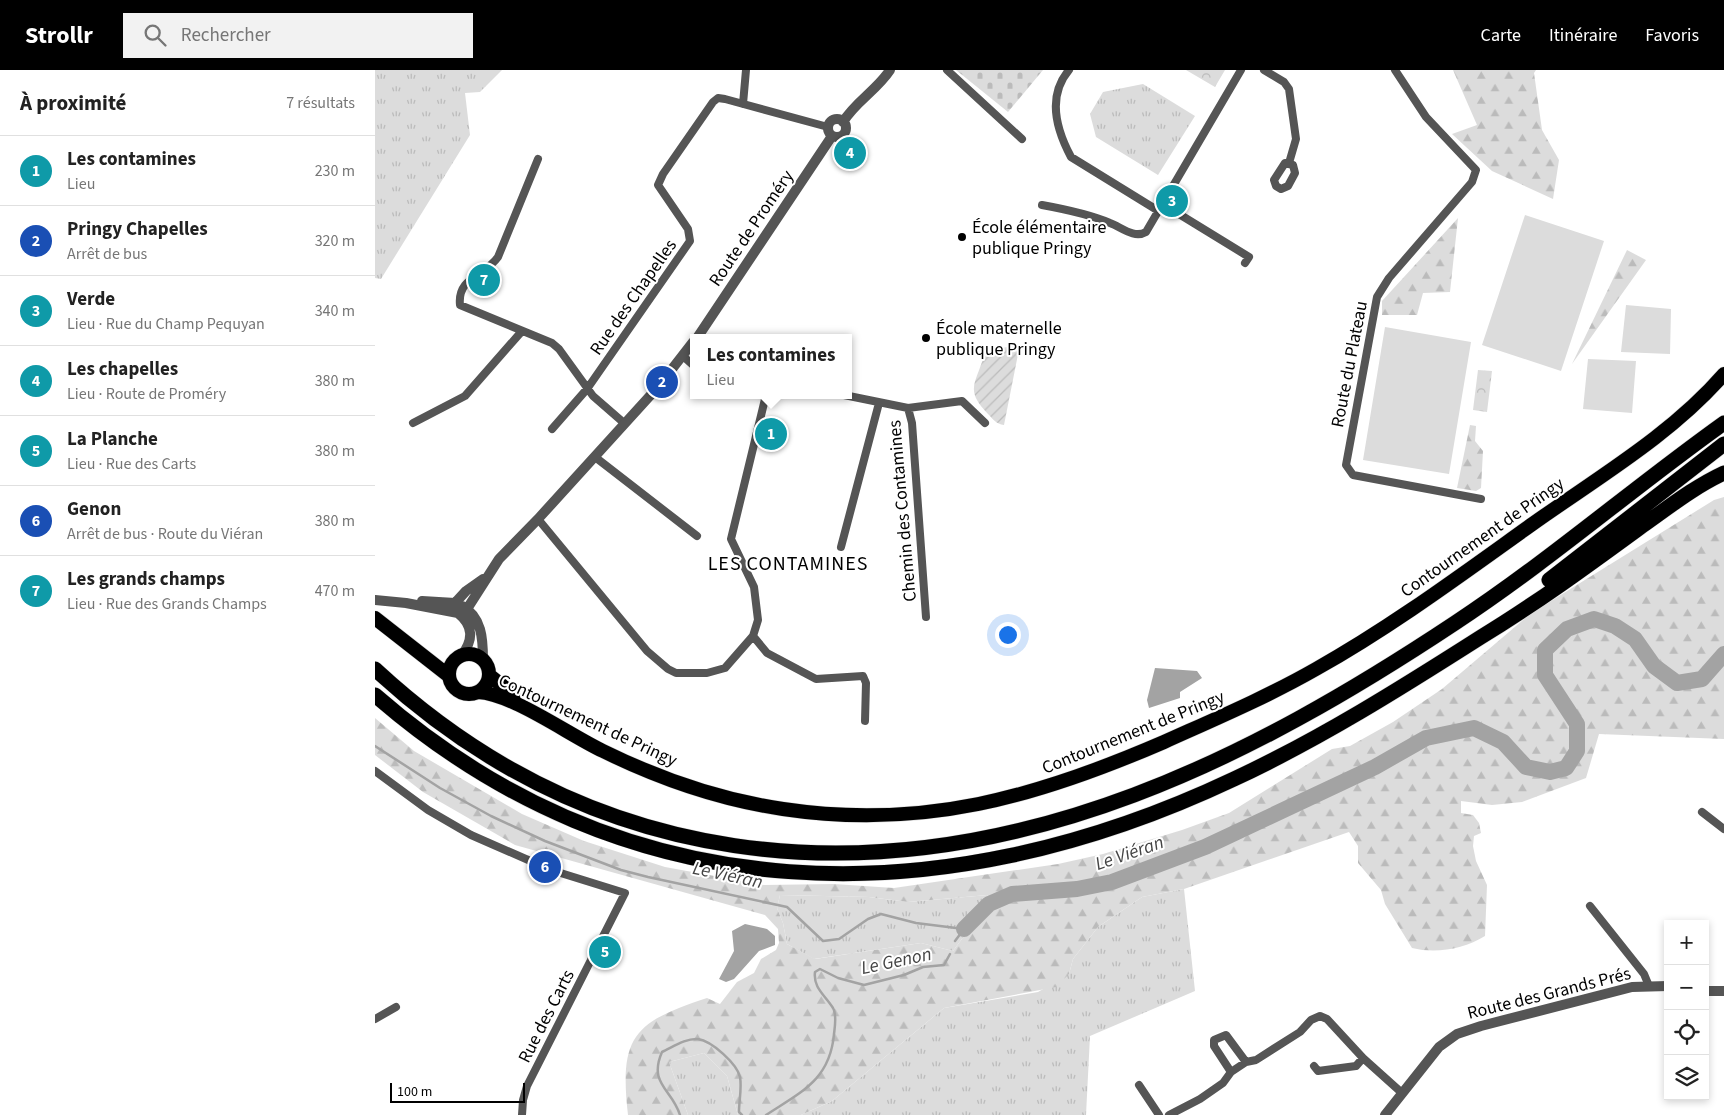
<!DOCTYPE html>
<html lang="fr">
<meta charset="utf-8">
<style>
body{margin:0;font-family:"Source Sans 3",sans-serif;background:#f2f2f2;color:#222}
.controls{position:absolute;right:15px;bottom:15px;display:grid;overflow:hidden;border-radius:0px;box-shadow:0 2px 8px #0003}
.controls button{width:45px;height:45px;display:grid;place-items:center;padding:0;border:0;border-bottom:1px solid #e0e0e0;background:#fff;color:#222;font:25px sans-serif}
.scale{position:absolute;left:15px;bottom:12px;width:135px;box-sizing:border-box;padding-left:5px;border:2px solid #000;border-top:0;font-size:14px;line-height:18px;white-space:nowrap;color:#000;-webkit-text-stroke:4px #fff;paint-order:stroke}
.you{position:absolute;left:632px;top:564px;width:18px;height:18px;margin:-12px;border:4px solid #fff;border-radius:50%;background:#1a73e8;box-shadow:0 0 0 8px #1a73e833}
.badge{display:grid;place-items:center;width:32px;height:32px;border-radius:50%;background:#000;color:#fff;font-size:16px;font-weight:700}
.pin{position:absolute;translate:-50% -50%;border:2px solid #fff;box-shadow:0 1px 5px #0006}
.popup{position:absolute;left:315px;top:264px;width:162px;height:65px;box-sizing:border-box;display:grid;place-content:center;border-radius:0px;background:#fff;filter:drop-shadow(0 1px 4px #0005);font-size:16px;white-space:nowrap;color:#767676}
.popup b{font-size:19px;color:#222}
.popup::after{content:'';position:absolute;left:50%;top:100%;margin-left:-10px;border:10px solid transparent;border-top-color:#fff}
.list{margin:0;padding:0;list-style:none}
h2{display:flex;justify-content:space-between;align-items:center;height:65px;margin:0;padding:0 20px;font-size:21px}
h2 small{font-size:16px;font-weight:400;color:#767676}
.list li{display:grid;grid-template-columns:32px 1fr auto;gap:15px;align-items:center;box-sizing:border-box;height:70px;padding:0 20px;border-top:1px solid #e0e0e0}
.list b{display:block;font-size:19px;white-space:nowrap}
.list p{margin:0;font-size:16px;white-space:nowrap;color:#767676}
.list em{font-size:16px;font-style:normal;color:#767676}
.icon{flex:none;width:28px;height:28px;fill:none;stroke:currentColor;stroke-width:2;stroke-linecap:round;stroke-linejoin:round}
.map{position:relative;flex:none;width:1349px;height:1045px;overflow:hidden}
header{display:flex;align-items:center;gap:30px;box-sizing:border-box;height:70px;padding:0 25px;background:#000;color:#fff}
header strong{font-size:24px}
nav{display:flex;gap:28px;margin-inline-start:auto;font-size:18px}
.search{width:350px;height:45px;background:#f2f2f2;display:flex;align-items:center;gap:12px;box-sizing:border-box;padding:0 18px;border-radius:0px;color:#767676;font-size:19px}
main{display:flex}
aside{flex:1;background:#fff}
.map>svg:first-child{display:block}
.grass{fill:url(#grass-tufts)}
.forest{fill:url(#forest-firs);fill-rule:evenodd}
.cemetery{fill:url(#cemetery-stones)}
.park{fill:url(#park-crowns)}
.garden{fill:url(#garden-furrows)}
.pitch{fill:#dcdcdc}
.water{fill:#a3a3a3}
.lines{fill:none;stroke-linecap:round;stroke-linejoin:round}
.stream{stroke:#a3a3a3;stroke-width:2.5}
.river{stroke:#a3a3a3;stroke-width:16}
.trunk-casing{stroke:#dbdbdb;stroke-width:15}
.motorway-casing{stroke:#dbdbdb;stroke-width:16}
.minor{stroke:#555;stroke-width:8}
.tertiary{stroke:#555;stroke-width:10}
.trunk{stroke:#000;stroke-width:14}
.motorway{stroke:#000;stroke-width:15}
.poi-dot{fill:#000;stroke:#fff;stroke-width:2}
.labels{text-anchor:middle;stroke-width:4;stroke-linejoin:round;paint-order:stroke}
.poi-label{font-size:18px;fill:#000;stroke:#fff;text-anchor:start}
.street-label{font-size:18px;fill:#000;stroke:#fff}
.water-label{font-size:19px;font-style:italic;fill:#444;stroke:#fff}
.quarter-label{font-size:20px;letter-spacing:1px;fill:#000;stroke:#fff}
</style>
<header>
<strong>Strollr</strong>
<div class="search"><svg class="icon" aria-label="search" viewBox="0 0 24 24"><circle cx="10" cy="10" r="6"/><path d="M15 15l6 6"/></svg>Rechercher</div>
<nav><a>Carte</a><a>Itinéraire</a><a>Favoris</a></nav>
</header>
<main>
<aside>
<h2>À proximité<small>7 résultats</small></h2>
<ul class="list">
<li><span class="badge" style="background:#0f9aa8">1</span><div><b>Les contamines</b><p>Lieu</p></div><em>230 m</em></li>
<li><span class="badge" style="background:#1a4fb4">2</span><div><b>Pringy Chapelles</b><p>Arrêt de bus</p></div><em>320 m</em></li>
<li><span class="badge" style="background:#0f9aa8">3</span><div><b>Verde</b><p>Lieu · Rue du Champ Pequyan</p></div><em>340 m</em></li>
<li><span class="badge" style="background:#0f9aa8">4</span><div><b>Les chapelles</b><p>Lieu · Route de Proméry</p></div><em>380 m</em></li>
<li><span class="badge" style="background:#0f9aa8">5</span><div><b>La Planche</b><p>Lieu · Rue des Carts</p></div><em>380 m</em></li>
<li><span class="badge" style="background:#1a4fb4">6</span><div><b>Genon</b><p>Arrêt de bus · Route du Viéran</p></div><em>380 m</em></li>
<li><span class="badge" style="background:#0f9aa8">7</span><div><b>Les grands champs</b><p>Lieu · Rue des Grands Champs</p></div><em>470 m</em></li>
</ul>
</aside>
<div class="map">
<svg width="1349" height="1045" viewBox="0 0 1349 1045">
<defs>
<pattern id="grass-tufts" width="24" height="20" patternUnits="userSpaceOnUse" patternTransform="scale(1.25)"><rect width="24" height="20" fill="#dcdcdc"/><path d="M3 7l-1-3M5 7V3M7 7l1-3M15 17l-1-3M17 17v-4M19 17l1-3" fill="none" stroke="#bbb"/></pattern>
<pattern id="forest-firs" width="22" height="20" patternUnits="userSpaceOnUse" patternTransform="scale(1.25)"><rect width="22" height="20" fill="#dcdcdc"/><path d="M5 1l3.5 6h-7zM16 11l3.5 6h-7z" fill="#bbb"/></pattern>
<pattern id="cemetery-stones" width="16" height="16" patternUnits="userSpaceOnUse" patternTransform="scale(1.25)"><rect width="16" height="16" fill="#dcdcdc"/><path d="M2 7V4a2 2 0 0 1 4 0v3zM10 15v-3a2 2 0 0 1 4 0v3z" fill="#bbb"/></pattern>
<pattern id="park-crowns" width="20" height="18" patternUnits="userSpaceOnUse" patternTransform="scale(1.25)"><rect width="20" height="18" fill="#dcdcdc"/><path d="M2 6a3 3 0 1 1 6 0M12 15a3 3 0 1 1 6 0" fill="none" stroke="#bbb"/></pattern>
<pattern id="garden-furrows" width="10" height="10" patternUnits="userSpaceOnUse" patternTransform="scale(1.25)"><rect width="10" height="10" fill="#dcdcdc"/><path d="M-1 1l2-2M0 10L10 0M9 11l2-2" fill="none" stroke="#bbb"/></pattern>
</defs>
<rect width="100%" height="100%" fill="#fff"/>
<path class="grass" d="M0,0h127l-22,22 -15,1 5,42 -89,144 -6,-1z
M768,14l52,32 -37,59 -62,-38 -6,-23 13,-22z
M809,819l11,102 -105,45 -4,79h-285l31,-14 112,-93 94,-16 31,-18 4,-15 25,-32 44,-30z
M405,825l89,2 39,5 80,-7 -10,22 -25,34 -32,-8 -107,16 -27,-15 -4,-21 -6,-15z
M329,983l23,23 11,39h-50l-19,-53z"/>
<path class="forest" d="M1078,0h83l-2,3 8,57 17,30 -6,39 -61,-28 -40,-37 25,-9z
M1083,148l-8,74 -27,1 -6,22h-35v-14z
M1252,180l19,10 -74,104z
M1095,355l6,1 -1,15 8,10 -2,37 -5,3 -19,-3z
M1349,427v242l-125,-5 -13,44 -64,24 -30,3 -31,-4v12l12,2 6,8 2,10 -7,3 -1,10 3,15 11,24 -2,51c-21,13 -49,18 -73,12l-27,-44 -4,-14 -23,-27v-17l-9,-14 -165,57 -42,8 -44,30 -25,32 -4,15 -13,13 -112,21 -112,93 -31,14h-63l-11,-39 -23,-23 -35,9 19,53h-60c-9,-79 6,-93 79,-117l13,6 17,-22 17,-9 7,-14 15,-9 3,-7 -1,-14 -13,-14 -250,-70 -92,-53 -48,-37v-37l39,33 108,63 62,27 81,26 99,18 70,-1 60,4 164,-24 45,-10 79,-24 47,-17 103,-64 18,-3 43,-24 49,-33 88,-75 184,-114zM405,825l89,2 39,5 80,-7 -10,22 -25,34 -32,-8 -106,16 -28,-15 -4,-21 -6,-15z"/>
<path class="cemetery" d="M581,0h87l-35,42z"/>
<path class="park" d="M811,0h39l-10,17z
M1103,300l14,1 -5,41 -14,-2z"/>
<path class="garden" d="M645,274l-16,81c-8,-1 -11,-6 -16,-11 -23,-24 -13,-29 -4,-58l6,1 4,-7z"/>
<path class="pitch" d="M1150,145l79,26 -43,130 -79,-26z
M1251,235l45,4 -1,45 -49,-2z
M1010,257l86,15 -22,132 -86,-14z
M1213,289l48,2 -4,52 -49,-4z"/>
<path class="water" d="M780,598l42,3 5,7 -22,14v6l-31,10 -2,-8z
M370,854l22,5 8,7v9l-16,6 -25,28 -8,3 -7,-3 15,-28 -2,-20z"/>
<g class="lines">
<path class="stream" d="M0,676l65,42 51,28 54,25 76,29 27,7 139,30 36,34 16,-2 29,-20 13,-5 35,9 48,6
M580,871l9,-12
M305,1045c-8,-26 -32,-31 -18,-63 11,-5 24,-14 36,-13 14,2 39,25 42,38 2,11 -1,24 -1,35l3,3
M391,1045c35,-23 64,-35 68,-81 1,-8 3,-19 -1,-26 -8,-13 -20,-20 -18,-36l5,-3 18,9 26,7 40,-10 19,-8 21,-2 6,-11"/>
<path class="river" d="M589,859l25,-25 23,-10 65,-5 35,-7 93,-35 170,-80 51,-29 48,-10 29,14 23,25 24,5 16,-4 11,-17v-27l-32,-49v-25l22,-21 27,-10 21,7 20,13 19,27 23,17 25,-4 22,-25"/>
<defs>
<path id="trunk" d="M0,548l74,58
M74 604a20 20 0 1 1 40 0a20 20 0 1 1-40 0Z
M114,605l25,20
M103,622c35,2 91,43 125,59 57,28 118,49 180,58 140,21 254,-12 381,-67 51,-23 103,-45 152,-73 75,-42 145,-94 215,-144 66,-47 140,-90 193,-151"/>
<path id="motorway" d="M1174,510l175,-136
M0,599c217,201 488,228 759,126 114,-43 220,-105 321,-172 94,-62 178,-135 269,-200
M0,625c252,220 565,223 859,84 86,-40 167,-91 247,-142 56,-34 109,-73 161,-111 27,-19 52,-39 82,-53"/>
</defs>
<use href="#trunk" class="trunk-casing"/>
<use href="#motorway" class="motorway-casing"/>
<path class="minor" d="M572,0l75,69
M694,0c-22,26 -13,59 2,87l86,53
M889,0l20,12 5,7 7,50 -7,24
M1020,0l31,47 50,53 -4,12 -83,96 -12,19 -31,168 7,10 128,24
M368,34l3,-34
M163,89l-40,98c-13,19 -41,20 -38,48l92,38 7,6 34,47 31,27
M910,93l8,2 2,8 -7,13 -7,3 -5,-3 -2,-6z
M786,133l88,54 -4,6
M667,135c22,4 47,9 68,18 11,4 24,16 36,9l95,-162
M309,287l9,8
M469,325l64,13 4,15 14,194
M533,338l54,-7 23,22
M38,353l52,-27 57,-65
M177,359l35,-40 103,-148 -2,-12 -30,-44 5,-11 50,-72 5,-4 7,1 103,28
M220,387l102,79
M163,449l109,132 21,18 8,4h31l18,-5 28,-32 5,-16 -4,-33 -23,-48 35,-144
M466,477l38,-144
M378,566l14,17 49,26 47,-3 3,7 -1,38
M0,701l53,39 43,25 80,35 74,23 -98,193 -4,14 -1,15
M1327,742l22,17
M1215,836l54,68 5,12
M0,949l21,-12
M939,996l4,5 38,-5 7,-8
M856,1002l-17,-26v-6l12,-5 20,27
M764,1015l20,30
M794,1045l31,-16 23,-16 8,-11 15,-10 10,-2 44,-28 11,-12 9,-4 7,3 36,39 39,35"/>
<path class="tertiary" d="M453 58a9 9 0 1 1 18 0a9 9 0 1 1-18 0Z
M468,52c12,-20 34,-32 47,-52
M322,268l135,-202
M0,530l31,3 52,10 9,-4 32,-50 39,-40 120,-132 35,-45
M47,531l33,2 11,-12 17,-12
M87,536c20,11 21,33 21,54
M83,543c16,13 15,27 4,42
M1330,921h19
M1010,1045l54,-68 18,-13 24,-8 151,-39 36,-1"/>
<use href="#trunk" class="trunk"/>
<use href="#motorway" class="motorway"/>
</g>
<g class="poi-dot">
<circle cx="587" cy="167" r="5"/>
<circle cx="551" cy="268" r="5"/>
</g>
<g class="labels">
<g class="poi-label">
<text x="597" y="163">École élémentaire<tspan x="597" dy="21">publique Pringy</tspan></text>
<text x="561" y="264">École maternelle<tspan x="561" dy="21">publique Pringy</tspan></text>
</g>
<g class="street-label">
<text transform="translate(376 158) rotate(-56)" y="6">Route de Proméry</text>
<text transform="translate(258 227) rotate(-55)" y="6">Rue des Chapelles</text>
<text transform="translate(974 294) rotate(-79)" y="6">Route du Plateau</text>
<text transform="translate(527 441) rotate(-95)" y="6">Chemin des Contamines</text>
<text transform="translate(1107 467) rotate(-35)" y="6">Contournement de Pringy</text>
<text transform="translate(213 650) rotate(25)" y="6">Contournement de Pringy</text>
<text transform="translate(758 662) rotate(-22)" y="6">Contournement de Pringy</text>
<text transform="translate(1174 923) rotate(-14)" y="6">Route des Grands Prés</text>
<text transform="translate(171 946) rotate(-63)" y="6">Rue des Carts</text>
</g>
<g class="water-label">
<text transform="translate(754 782) rotate(-19)" y="7">Le Viéran</text>
<text transform="translate(353 804) rotate(12)" y="7">Le Viéran</text>
<text transform="translate(521 890) rotate(-12)" y="7">Le Genon</text>
</g>
<g class="quarter-label">
<text x="413" y="500">LES CONTAMINES</text>
</g>
</g>
</svg>
<div class="controls">
<button>+</button>
<button>−</button>
<button><svg class="icon" aria-label="locate" viewBox="0 0 24 24"><circle cx="12" cy="12" r="6"/><path d="M12 2v4M12 18v4M2 12h4M18 12h4"/></svg></button>
<button><svg class="icon" aria-label="layers" viewBox="0 0 24 24"><path d="M12 4l9 5-9 5-9-5zM3 14l9 5 9-5"/></svg></button>
</div>
<div class="scale">100 m</div>
<div class="you"></div>
<div class="pin badge" style="left:396px;top:364px;background:#0f9aa8">1</div>
<div class="popup"><b>Les contamines</b>Lieu</div>
<div class="pin badge" style="left:287px;top:312px;background:#1a4fb4">2</div>
<div class="pin badge" style="left:797px;top:131px;background:#0f9aa8">3</div>
<div class="pin badge" style="left:475px;top:83px;background:#0f9aa8">4</div>
<div class="pin badge" style="left:230px;top:882px;background:#0f9aa8">5</div>
<div class="pin badge" style="left:170px;top:797px;background:#1a4fb4">6</div>
<div class="pin badge" style="left:109px;top:210px;background:#0f9aa8">7</div>
</div>
</main>
